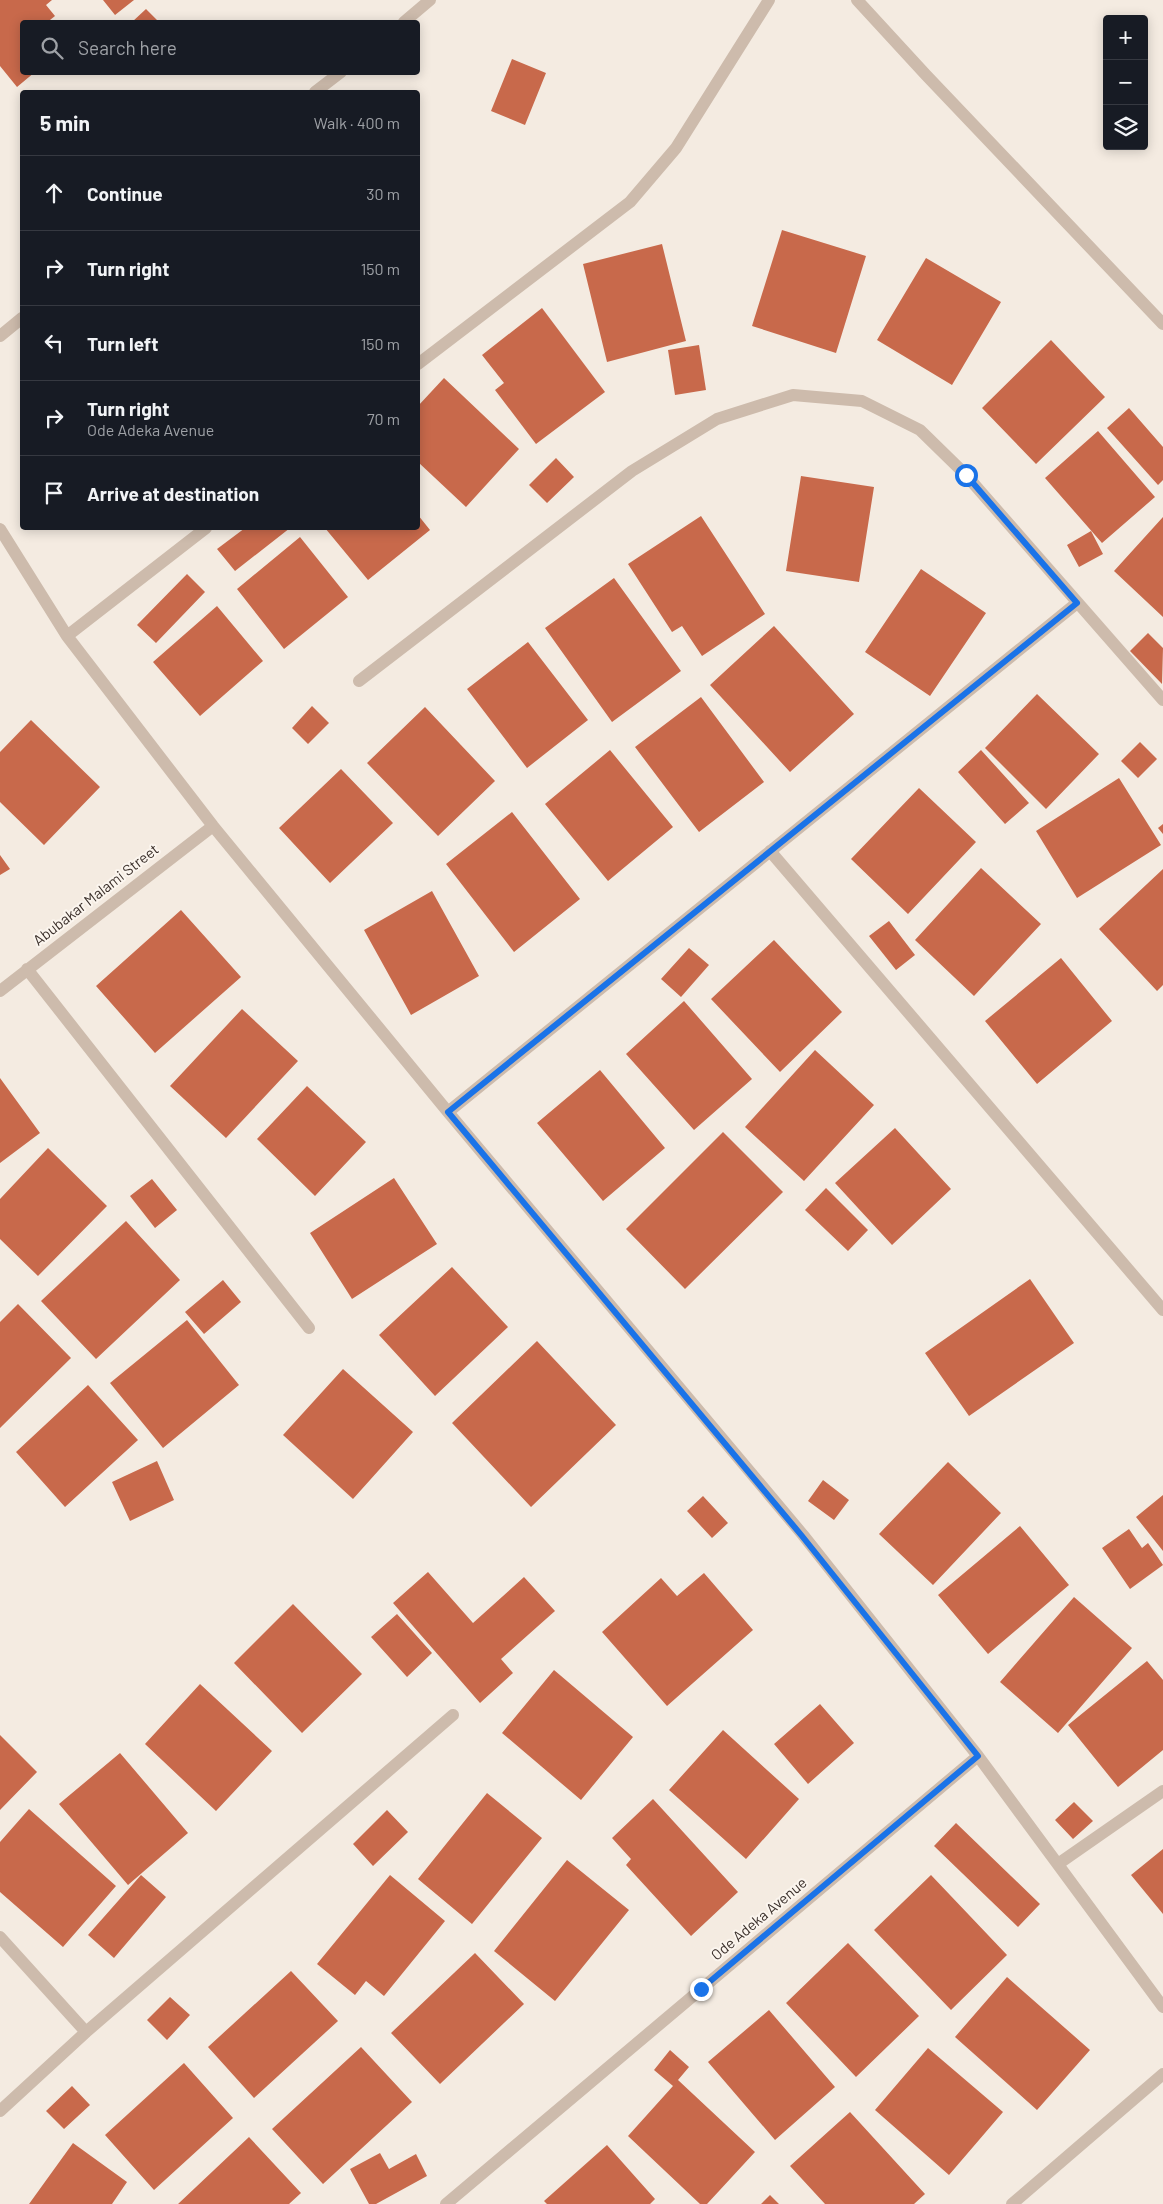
<!DOCTYPE html>
<meta charset="utf-8">
<style>
body{margin:0;font-family:Barlow,sans-serif;background:#242831;color:#f1f3f6}
.controls{position:absolute;right:15px;top:15px;display:grid;overflow:hidden;border-radius:5px;box-shadow:0 2px 12px #0003}
.controls button{width:45px;height:45px;display:grid;place-items:center;padding:0;border:0;border-bottom:1px solid #363941;background:#171b24;color:#f1f3f6;font:25px sans-serif}
.stop{position:absolute;width:15px;height:15px;margin:-11px;border:4px solid #1a73e8;border-radius:50%;background:#fff}
.stop.end{background:#1a73e8;border-color:#fff;box-shadow:0 1px 5px #0008}
.list{margin:0;padding:0;list-style:none}
h2{display:flex;justify-content:space-between;align-items:center;height:65px;margin:0;padding:0 20px;font-size:21px}
h2 small{font-size:16px;font-weight:400;color:#9ea1a6}
.list li{display:grid;grid-template-columns:32px 1fr auto;gap:15px;align-items:center;box-sizing:border-box;height:75px;padding:0 20px;border-top:1px solid #363941}
.list b{display:block;font-size:19px;white-space:nowrap}
.list p{margin:0;font-size:16px;white-space:nowrap;color:#9ea1a6}
.list em{font-size:16px;font-style:normal;color:#9ea1a6}
.icon{flex:none;width:28px;height:28px;fill:none;stroke:currentColor;stroke-width:2;stroke-linecap:round;stroke-linejoin:round}
.map{position:relative;flex:none;width:1163px;height:2204px;overflow:hidden}
.search{position:absolute;background:#171b24;box-shadow:0 2px 12px #0003;left:20px;top:20px;width:400px;height:55px;display:flex;align-items:center;gap:12px;box-sizing:border-box;padding:0 18px;border-radius:5px;color:#9ea1a6;font-size:19px}
.panel{position:absolute;background:#171b24;box-shadow:0 2px 12px #0003;left:20px;top:90px;width:400px;height:440px;border-radius:5px}
.map>svg:first-child{display:block}
.building{fill:#c8694b}
.lines{fill:none;stroke-linecap:round;stroke-linejoin:round}
.minor{stroke:#cdbbac;stroke-width:12}
.route{stroke:#1a73e8;stroke-width:6}
.labels{text-anchor:middle;stroke-width:4;stroke-linejoin:round;paint-order:stroke}
.street-label{font-size:15px;fill:#3b302b;stroke:#fbf5ee}
</style>
<div class="map">
<svg width="1163" height="2204" viewBox="0 0 1163 2204">
<rect width="100%" height="100%" fill="#f4ebe1"/>
<path class="building" d="M0,0h52l-6,5 9,11 -5,4 2,2h-30v50h13l-18,15 -17,-21z
M103,0h31l-19,15z
M146,9l13,13h-27z
M512,59l34,14 -21,52 -34,-14z
M782,230l84,26 -30,97 -84,-27z
M662,244l24,97 -79,21 -24,-98z
M926,258l75,44 -49,83 -75,-45z
M542,308l63,84 -69,52 -41,-54 9,-7 -22,-28z
M1051,340l54,57 -69,67 -54,-56z
M699,345l7,45 -31,5 -7,-45z
M444,378l75,71 -53,58 -48,-45v-56z
M1129,408l34,39v33l-5,5 -51,-57z
M1098,431l57,66 -53,46 -57,-65z
M556,458l18,19 -27,26 -18,-18z
M801,476l73,11 -15,95 -73,-11z
M418,515l12,15 -62,50 -43,-52h93z
M701,516l64,98 -63,42 -20,-30 -10,6 -44,-68z
M1163,517v100l-49,-46z
M245,528h45l-55,43 -18,-22z
M1091,531l12,23 -24,13 -12,-22z
M300,537l48,60 -64,52 -47,-60z
M921,569l65,44 -56,83 -65,-44z
M187,574l18,18 -49,51 -19,-18z
M614,578l67,93 -69,51 -67,-94z
M217,606l46,55 -63,55 -47,-54z
M774,626l80,88 -64,58 -80,-87z
M1148,633l15,15 -1,36 -32,-33z
M528,642l60,78 -61,48 -60,-79z
M1037,694l62,60 -53,55 -61,-61z
M701,697l63,85 -65,50 -64,-85z
M312,706l17,17 -21,21 -16,-16z
M425,707l70,74 -57,55 -71,-73z
M31,720l69,67 -56,58 -44,-43v-50z
M1140,742l17,17 -19,19 -17,-17z
M610,750l63,77 -65,54 -63,-77z
M981,750l48,53 -24,21 -47,-52z
M341,769l52,54 -63,60 -51,-55z
M1119,778l42,67 -84,53 -41,-67z
M919,788l57,54 -68,72 -57,-55z
M512,812l68,87 -66,53 -68,-88z
M1163,824v10l-5,-6z
M0,855l10,14 -10,6z
M981,868l60,56 -67,72 -59,-56z
M1163,869v116l-6,6 -58,-62z
M432,891l47,85 -68,39 -47,-85z
M181,910l60,67 -86,76 -59,-67z
M889,921l26,34 -19,15 -27,-34z
M774,940l68,72 -62,60 -69,-73z
M689,948l20,17 -28,32 -20,-18z
M1061,958l51,63 -75,63 -52,-63z
M684,1001l68,78 -58,51 -68,-76z
M242,1009l56,52 -72,77 -56,-52z
M815,1050l59,55 -70,76 -59,-54z
M600,1070l65,78 -62,53 -66,-78z
M0,1078l40,55 -40,30z
M307,1086l59,56 -51,54 -58,-57z
M895,1128l56,61 -59,56 -57,-62z
M723,1132l60,60 -98,97 -59,-60z
M48,1148l59,58 -69,70 -38,-37v-40z
M394,1178l43,66 -85,55 -42,-66z
M152,1179l25,31 -22,18 -25,-32z
M826,1188l42,42 -20,21 -43,-41z
M126,1221l54,59 -84,79 -55,-58z
M452,1267l56,60 -73,69 -56,-61z
M1030,1279l44,64 -105,73 -44,-63z
M223,1280l18,22 -37,32 -19,-22z
M18,1304l53,54 -71,70v-106z
M187,1320l52,65 -76,63 -53,-65z
M537,1341l79,84 -85,82 -79,-84z
M343,1369l70,63 -60,67 -70,-64z
M88,1385l50,55 -73,67 -49,-55z
M157,1461l17,39 -44,21 -18,-39z
M948,1462l53,51 -68,72 -54,-51z
M823,1480l26,20 -15,20 -26,-19z
M1163,1495v56l-27,-34z
M703,1496l25,27 -16,15 -25,-27z
M1020,1526l49,59 -81,69 -50,-59z
M1129,1529l13,19 6,-5 15,22 -33,24 -28,-41z
M428,1572l45,51 51,-46 31,34 -54,48 12,14 -33,30 -87,-100z
M704,1573l49,57 -86,76 -65,-74 59,-54 16,18z
M1074,1597l58,51 -74,85 -58,-51z
M293,1604l69,70 -60,59 -68,-70z
M397,1614l35,39 -25,24 -36,-40z
M1147,1661l16,19v70l-45,37 -50,-62z
M554,1670l79,67 -52,63 -79,-67z
M200,1684l72,67 -56,60 -71,-67z
M820,1704l34,39 -46,41 -34,-40z
M723,1730l76,69 -53,60 -77,-69z
M0,1735l37,37 -37,38z
M120,1753l68,80 -60,52 -69,-81z
M487,1793l55,45 -70,86 -54,-45z
M653,1799l85,93 -47,44 -65,-71 5,-6 -19,-21z
M1074,1802l19,19 -20,18 -18,-19z
M29,1809l87,77 -53,61 -63,-55v-50z
M387,1810l21,22 -35,34 -20,-22z
M956,1823l84,81 -22,23 -84,-81z
M1163,1849v65l-32,-39z
M567,1860l62,50 -74,91 -61,-50z
M141,1875l25,22 -52,61 -26,-23z
M390,1875l55,46 -61,75 -18,-15 -11,14 -38,-31z
M931,1875l76,80 -56,55 -77,-80z
M848,1943l71,73 -63,61 -70,-74z
M475,1953l49,51 -84,80 -49,-51z
M291,1971l47,50 -84,77 -46,-51z
M1007,1977l83,73 -53,60 -82,-73z
M170,1997l20,18 -23,25 -20,-20z
M769,2010l66,77 -60,53 -67,-78z
M361,2047l51,55 -89,82 -51,-55z
M928,2048l75,64 -54,63 -74,-65z
M670,2050l19,17 -11,13 77,72 -48,52h-7l-72,-68 45,-50 -19,-16z
M184,2063l49,55 -79,72 -49,-55z
M72,2086l18,19 -26,24 -18,-18z
M850,2112l75,82 -11,10h-89l-35,-38z
M249,2137l52,56 -12,11h-111z
M73,2143l54,39 -15,22h-83z
M607,2145l48,54 -5,5h-103l-3,-3z
M380,2153l9,16 27,-15 11,22 -51,28h-7l-19,-35z
M770,2195l9,9h-18z"/>
<g class="lines">
<path class="minor" d="M857,0l69,75 237,249
M404,22l26,-22
M315,92l26,-20
M0,336l22,-18
M418,364l212,-162 46,-54 93,-148
M0,529l67,107 146,190 235,286 355,423 175,221 185,251
M67,636l139,-108
M359,681l273,-210 85,-52 76,-24 69,6 58,29 46,45 197,225
M770,851l393,459
M27,969l282,359
M0,991l213,-165
M448,1112l629,-509
M1058,1864l105,-73
M0,1937l86,95
M0,2111l86,-79 367,-317
M446,2204l532,-448
M1012,2204l151,-130"/>
</g>
<g class="lines">
<path class="route" d="M701,1989l277,-233 -176,-220 -354,-424 629,-509 -111,-128"/>
</g>
<g class="labels">
<g class="street-label">
<text transform="translate(96 895) rotate(-38)" y="5">Abubakar Malami Street</text>
<text transform="translate(759 1919) rotate(-40)" y="5">Ode Adeka Avenue</text>
</g>
</g>
</svg>
<div class="controls">
<button>+</button>
<button>−</button>
<button><svg class="icon" aria-label="layers" viewBox="0 0 24 24"><path d="M12 4l9 5-9 5-9-5zM3 14l9 5 9-5"/></svg></button>
</div>
<div class="stop" style="left:966px;top:475px"></div>
<div class="stop end" style="left:701px;top:1989px"></div>
<div class="search"><svg class="icon" aria-label="search" viewBox="0 0 24 24"><circle cx="10" cy="10" r="6"/><path d="M15 15l6 6"/></svg>Search here</div>
<section class="panel">
<h2>5 min<small>Walk · 400 m</small></h2>
<ul class="list">
<li><svg class="icon" aria-label="ahead" viewBox="0 0 24 24"><path d="M12 20V5M6 11l6-6 6 6"/></svg><div><b>Continue</b></div><em>30 m</em></li>
<li><svg class="icon" aria-label="right" viewBox="0 0 24 24"><path d="M7 20v-9h11M14 6l5 5-5 5"/></svg><div><b>Turn right</b></div><em>150 m</em></li>
<li><svg class="icon" aria-label="left" viewBox="0 0 24 24"><path d="M17 20v-9H6M10 6l-5 5 5 5"/></svg><div><b>Turn left</b></div><em>150 m</em></li>
<li><svg class="icon" aria-label="right" viewBox="0 0 24 24"><path d="M7 20v-9h11M14 6l5 5-5 5"/></svg><div><b>Turn right</b><p>Ode Adeka Avenue</p></div><em>70 m</em></li>
<li><svg class="icon" aria-label="arrive" viewBox="0 0 24 24"><path d="M6 21V4h12l-3 4 3 4H6"/></svg><div><b>Arrive at destination</b></div></li>
</ul>
</section>
</div>
